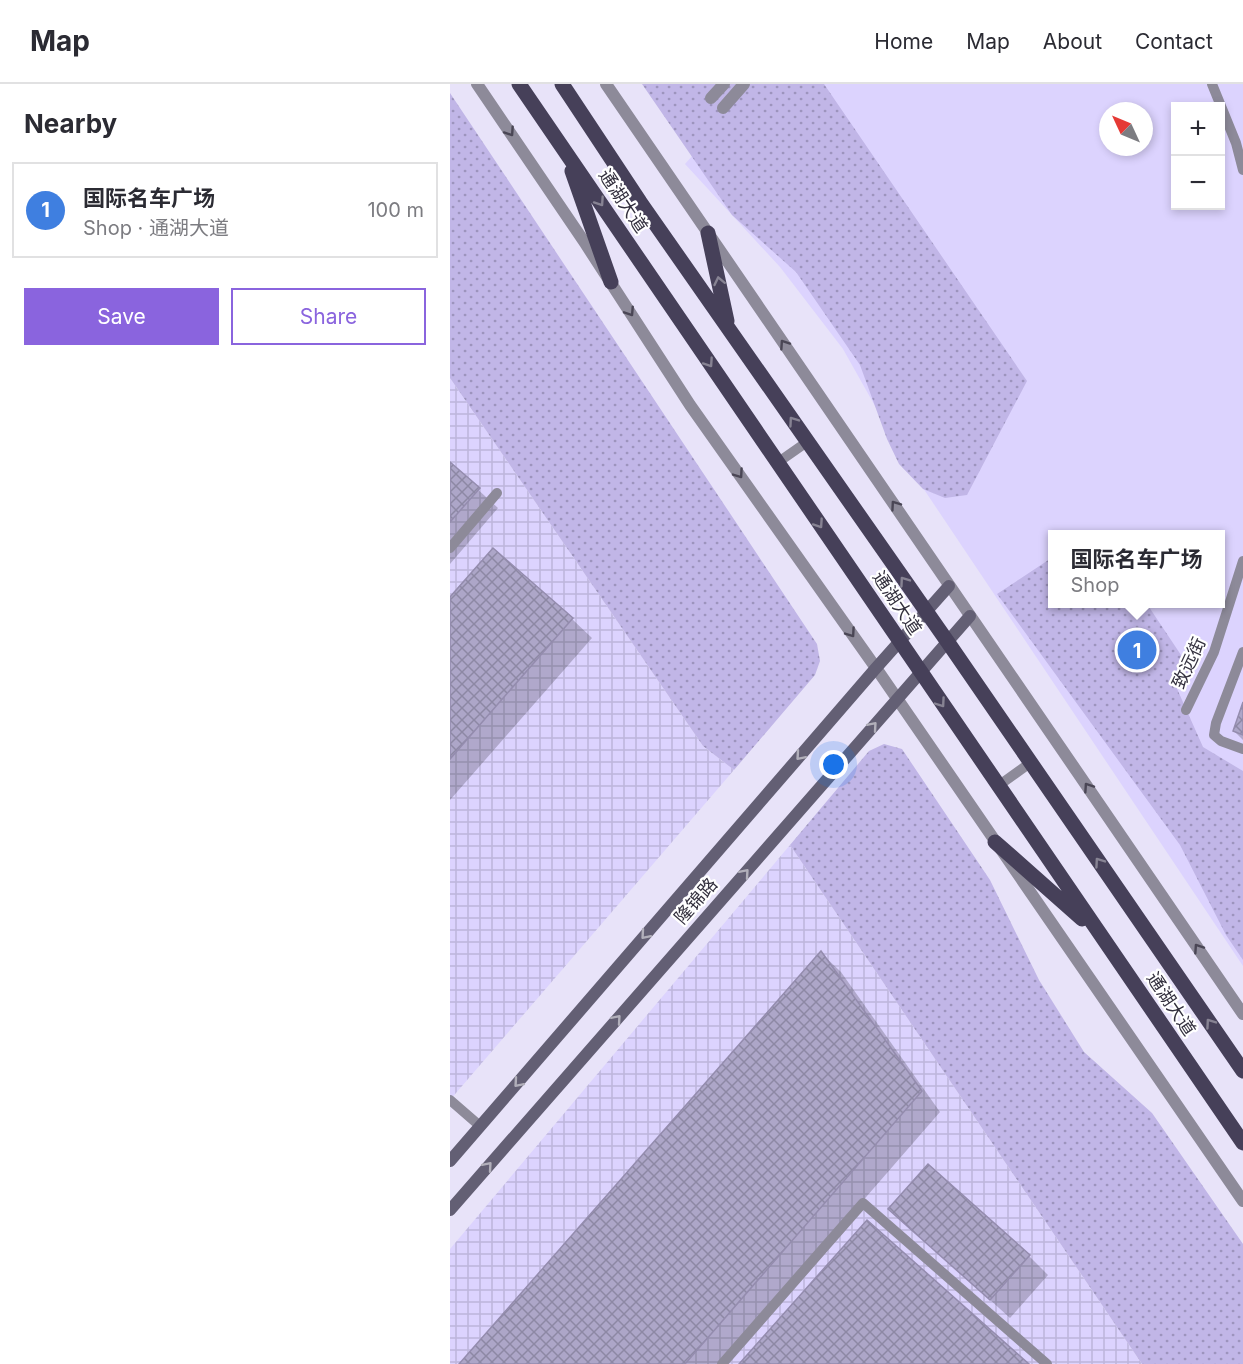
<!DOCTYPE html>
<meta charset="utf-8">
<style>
body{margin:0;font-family:Inter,"Noto Sans SC",sans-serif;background:#f2f2f3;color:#2b2b33}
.controls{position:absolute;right:18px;top:18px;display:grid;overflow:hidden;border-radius:0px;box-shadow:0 3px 9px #0003}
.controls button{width:54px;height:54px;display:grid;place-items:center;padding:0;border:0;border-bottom:2px solid #e1e1e2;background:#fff;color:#2b2b33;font:30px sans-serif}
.compass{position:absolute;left:649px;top:18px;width:54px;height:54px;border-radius:50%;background:#fff;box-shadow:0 3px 9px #0003;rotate:314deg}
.you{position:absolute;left:384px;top:681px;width:21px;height:21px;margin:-15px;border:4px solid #fff;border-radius:50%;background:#1a73e8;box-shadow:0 0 0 9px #1a73e833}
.badge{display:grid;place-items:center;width:39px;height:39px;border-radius:50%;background:#8a64de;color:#fff;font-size:20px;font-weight:700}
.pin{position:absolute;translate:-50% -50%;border:3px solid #fff;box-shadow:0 2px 6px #0006}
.popup{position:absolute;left:598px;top:446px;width:177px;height:78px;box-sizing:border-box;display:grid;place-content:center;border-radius:0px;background:#fff;filter:drop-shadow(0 2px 4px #0005);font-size:20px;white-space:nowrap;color:#7c7c81}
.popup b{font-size:22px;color:#2b2b33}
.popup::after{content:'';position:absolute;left:50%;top:100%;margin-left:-12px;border:12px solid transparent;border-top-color:#fff}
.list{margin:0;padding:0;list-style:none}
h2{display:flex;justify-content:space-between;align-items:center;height:78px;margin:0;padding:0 24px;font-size:26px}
h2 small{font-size:20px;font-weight:400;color:#7c7c81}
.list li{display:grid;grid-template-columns:39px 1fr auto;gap:18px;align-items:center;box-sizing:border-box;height:96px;margin:0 12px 12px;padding:0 12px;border:2px solid #e1e1e2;border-radius:0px}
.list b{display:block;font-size:22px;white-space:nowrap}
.list p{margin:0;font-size:20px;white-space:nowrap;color:#7c7c81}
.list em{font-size:20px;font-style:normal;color:#7c7c81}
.actions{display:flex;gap:12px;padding:18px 24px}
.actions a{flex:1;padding:14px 0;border:2px solid #8a64de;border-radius:0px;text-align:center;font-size:21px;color:#8a64de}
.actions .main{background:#8a64de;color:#fff}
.map{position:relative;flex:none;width:793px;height:1280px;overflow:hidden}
header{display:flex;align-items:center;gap:36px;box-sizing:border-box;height:84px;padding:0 30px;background:#fff;border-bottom:2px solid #e1e1e2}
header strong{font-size:28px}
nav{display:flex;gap:33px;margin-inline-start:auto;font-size:21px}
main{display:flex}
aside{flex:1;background:#fff}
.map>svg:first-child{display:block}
.built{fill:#dcd3fe;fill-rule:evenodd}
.industrial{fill:url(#industrial-grid)}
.grass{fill:url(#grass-dots)}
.shadow{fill:#0003}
.building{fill:url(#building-cross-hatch);stroke:#948cae;stroke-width:1.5}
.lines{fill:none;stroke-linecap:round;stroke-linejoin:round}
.service{stroke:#8d8a99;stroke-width:10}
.minor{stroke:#8d8a99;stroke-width:12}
.tertiary{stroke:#8d8a99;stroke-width:12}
.secondary{stroke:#635f74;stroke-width:12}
.primary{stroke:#464059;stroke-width:15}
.oneway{stroke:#4a4655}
.oneway2{stroke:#878393}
.oneway3{stroke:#b1afba}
.labels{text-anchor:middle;stroke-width:4.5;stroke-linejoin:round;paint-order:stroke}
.street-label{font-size:18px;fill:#33303e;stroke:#fff}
</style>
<header>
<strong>Map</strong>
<nav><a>Home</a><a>Map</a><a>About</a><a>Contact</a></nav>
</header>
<main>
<aside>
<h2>Nearby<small></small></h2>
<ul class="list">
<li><span class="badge" style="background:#3f7fe0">1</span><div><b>国际名车广场</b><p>Shop · 通湖大道</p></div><em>100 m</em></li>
</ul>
<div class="actions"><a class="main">Save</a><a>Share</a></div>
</aside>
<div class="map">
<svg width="793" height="1280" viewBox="0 0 793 1280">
<defs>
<pattern id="industrial-grid" width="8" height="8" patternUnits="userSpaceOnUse" patternTransform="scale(1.5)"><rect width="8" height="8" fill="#dcd3fe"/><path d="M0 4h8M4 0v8" fill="none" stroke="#bdb5db"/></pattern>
<pattern id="grass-dots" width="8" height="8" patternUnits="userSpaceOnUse" patternTransform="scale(1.5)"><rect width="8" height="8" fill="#c1b6e7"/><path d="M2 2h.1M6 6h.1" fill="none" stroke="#9d94bd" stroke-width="1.8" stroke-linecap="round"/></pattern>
<pattern id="building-cross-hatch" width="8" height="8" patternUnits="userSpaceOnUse" patternTransform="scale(1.5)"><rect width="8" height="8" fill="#ada6c8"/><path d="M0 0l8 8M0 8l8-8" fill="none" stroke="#8d88a4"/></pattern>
</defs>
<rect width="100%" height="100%" fill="#e8e3f9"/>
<path class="built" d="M306,0h487v882l-332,-496 -68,-121 -63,-82 -95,-103zM726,22h44v100h-44zM658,27h36v36h-36zM603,450h168v70h-168z"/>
<path class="industrial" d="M0,294l253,368 31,24 -284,330z
M340,761l352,519h-692v-115z"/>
<path class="grass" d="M192,0h182l203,297 -60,114 -22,3 -22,-9 -24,-25 -12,-25 -27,-74 -64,-93 -64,-57z
M0,9l367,551 3,17 -5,14 -81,95 -31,-24 -253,-368z
M603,473v47h94l44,66 -17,12 29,65 40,24v189l-17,-25 -46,-90 -183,-251z
M434,660l18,5 88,131 49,100 45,72 68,61 91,131v120h-101l-352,-519 79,-94z"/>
<path class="shadow" d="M0,380l48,44 -48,56z
M0,515l122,20 20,19 -142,162z
M793,623v33l-9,-9z
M371,869l20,19 99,140 -219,252h-260z
M440,1125l139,47 19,19 -38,43z"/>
<path class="building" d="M0,378l30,26 -30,34z
M43,464l80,70 -123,141v-162z
M793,618v33l-10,-4z
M371,867l101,140 -237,273h-226z
M478,1080l102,91 -40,45 -102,-91z
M417,1136l162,144h-290z"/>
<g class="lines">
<path class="service" d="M762,0l24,59 7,27
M327,379l30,-21
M0,464l47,-55
M793,568l-27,71 -2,12 7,6 22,8
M736,626l28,-58 29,-91
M548,702l32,-23
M0,1016l30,26
M272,1280l141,-161 184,161"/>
<path class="minor" d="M27,0l108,159 105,162 186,263 367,533
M156,0l637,930"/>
<path class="tertiary" d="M261,14l13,-14
M273,24l21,-24"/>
<path class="secondary" d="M0,1077l426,-493 73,-82
M0,1126l520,-594"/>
<path class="primary" d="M69,0l724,1059
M112,0l78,118 307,439 296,430
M122,87l39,111
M258,149l19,88
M545,758l87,77"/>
</g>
<defs><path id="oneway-chevron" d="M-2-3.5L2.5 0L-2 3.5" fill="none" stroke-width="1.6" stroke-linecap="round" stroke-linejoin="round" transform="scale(1.5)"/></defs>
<g class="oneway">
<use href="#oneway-chevron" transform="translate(60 48) rotate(56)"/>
<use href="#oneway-chevron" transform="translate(180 228) rotate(57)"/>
<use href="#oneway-chevron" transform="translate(334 260) rotate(-124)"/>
<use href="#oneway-chevron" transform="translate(289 390) rotate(55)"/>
<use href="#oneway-chevron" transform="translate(445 421) rotate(-125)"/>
<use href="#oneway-chevron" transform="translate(401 549) rotate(55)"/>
<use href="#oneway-chevron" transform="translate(638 703) rotate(-124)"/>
<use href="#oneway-chevron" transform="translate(748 864) rotate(-124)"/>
</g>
<g class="oneway2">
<use href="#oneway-chevron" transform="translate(150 118) rotate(56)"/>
<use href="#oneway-chevron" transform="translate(269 197) rotate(-102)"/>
<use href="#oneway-chevron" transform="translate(259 279) rotate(56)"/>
<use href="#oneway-chevron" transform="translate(343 337) rotate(-125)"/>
<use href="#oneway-chevron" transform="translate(369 440) rotate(56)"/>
<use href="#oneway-chevron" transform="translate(454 497) rotate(-125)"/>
<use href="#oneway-chevron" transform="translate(491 619) rotate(55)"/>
<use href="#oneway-chevron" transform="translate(649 778) rotate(-125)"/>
<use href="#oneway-chevron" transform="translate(760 939) rotate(-125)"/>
</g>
<g class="oneway3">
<use href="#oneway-chevron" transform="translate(423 642) rotate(-49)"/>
<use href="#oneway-chevron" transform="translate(350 672) rotate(131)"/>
<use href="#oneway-chevron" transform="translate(295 789) rotate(-49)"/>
<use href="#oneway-chevron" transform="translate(195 851) rotate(131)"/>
<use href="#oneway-chevron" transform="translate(167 935) rotate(-49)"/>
<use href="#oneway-chevron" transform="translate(68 999) rotate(131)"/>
<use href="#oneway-chevron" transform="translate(38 1082) rotate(-49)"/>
</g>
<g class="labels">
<g class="street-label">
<text transform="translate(173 117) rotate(56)" y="6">通湖大道</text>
<text transform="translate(447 519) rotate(56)" y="6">通湖大道</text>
<text transform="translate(739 579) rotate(-65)" y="6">致远街</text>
<text transform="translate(246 817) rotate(-49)" y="6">隆锦路</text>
<text transform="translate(721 920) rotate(56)" y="6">通湖大道</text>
</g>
</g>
</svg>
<div class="controls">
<button>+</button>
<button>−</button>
</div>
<svg class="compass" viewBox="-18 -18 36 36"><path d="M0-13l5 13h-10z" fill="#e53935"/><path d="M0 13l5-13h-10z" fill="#7c7c81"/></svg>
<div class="you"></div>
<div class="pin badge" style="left:687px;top:566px;background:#3f7fe0">1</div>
<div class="popup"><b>国际名车广场</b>Shop</div>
</div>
</main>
